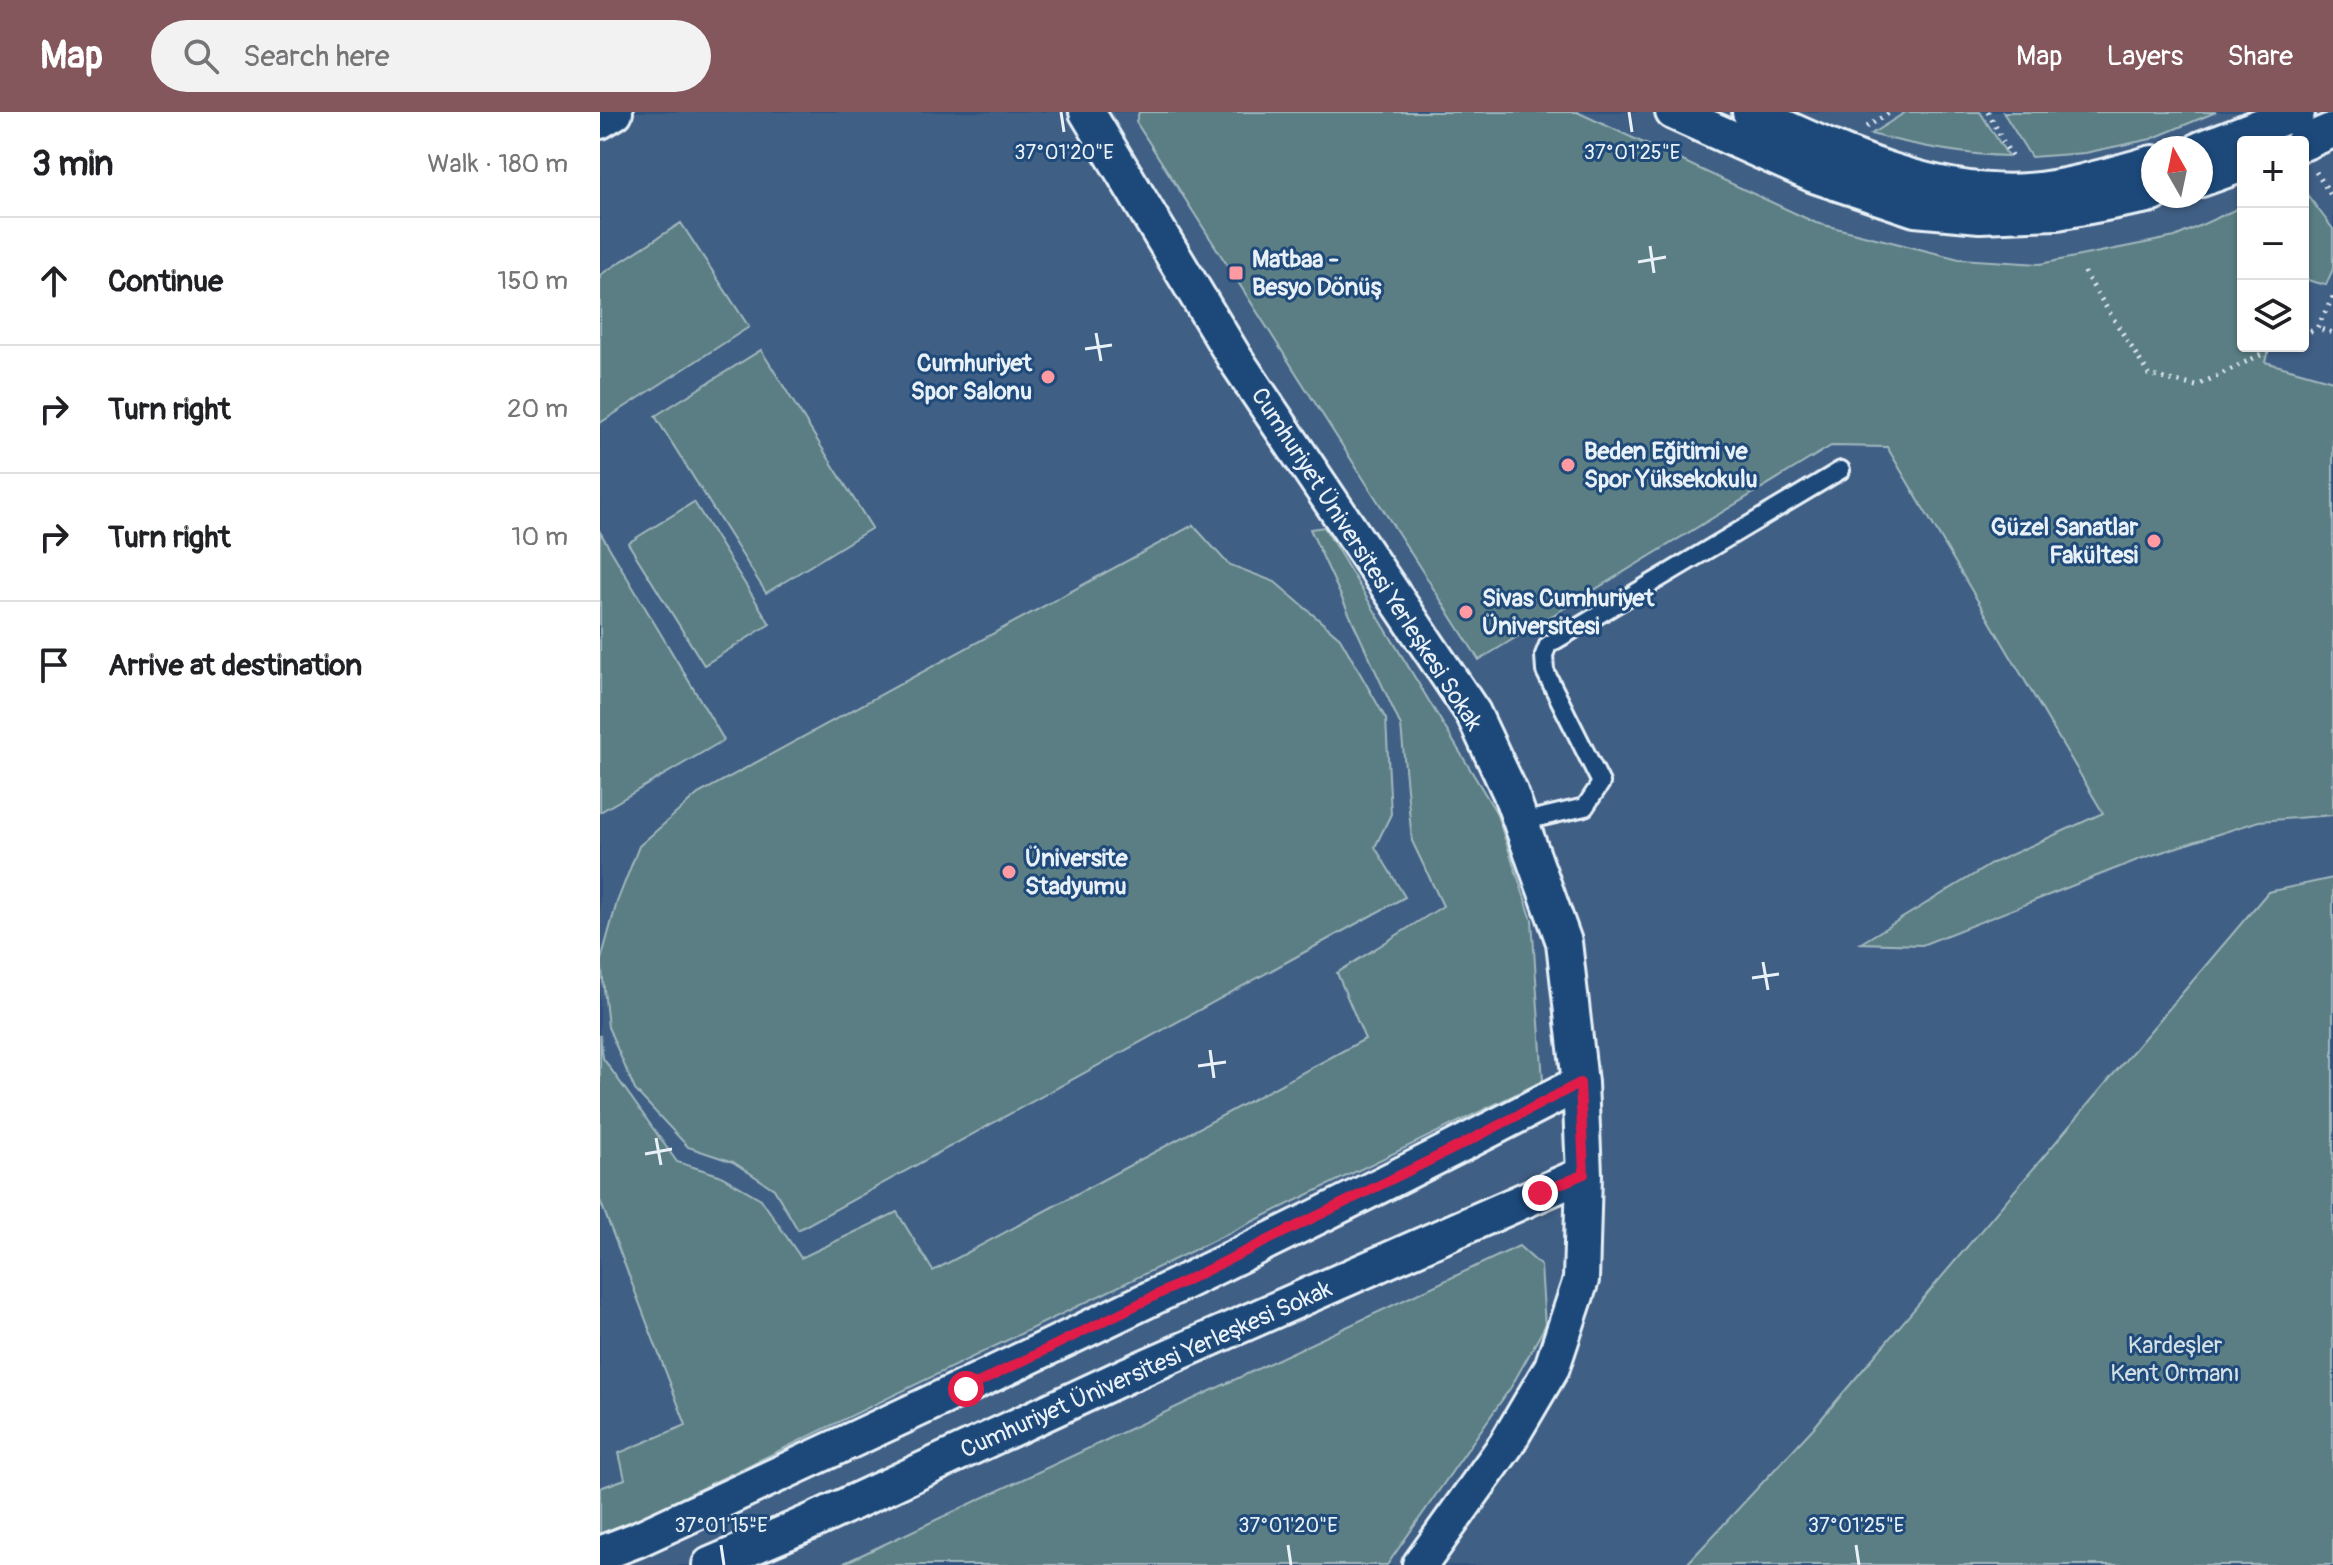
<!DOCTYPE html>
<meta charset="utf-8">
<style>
body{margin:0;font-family:Pangolin,sans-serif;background:#f2f2f2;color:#202124}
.controls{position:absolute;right:24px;top:24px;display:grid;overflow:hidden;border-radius:8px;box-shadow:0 2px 6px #0004}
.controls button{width:72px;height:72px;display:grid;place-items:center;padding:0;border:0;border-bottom:2px solid #e0e0e0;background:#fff;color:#202124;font:40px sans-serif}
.compass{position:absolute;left:1541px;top:24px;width:72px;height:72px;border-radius:50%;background:#fff;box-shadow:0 2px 6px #0004;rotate:351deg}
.stop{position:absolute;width:24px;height:24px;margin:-18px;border:6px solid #e11d48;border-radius:50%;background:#fff}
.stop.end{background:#e11d48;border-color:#fff;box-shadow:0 2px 8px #0008}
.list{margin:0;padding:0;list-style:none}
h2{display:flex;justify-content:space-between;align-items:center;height:104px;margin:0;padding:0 32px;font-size:34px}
h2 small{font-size:26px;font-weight:400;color:#757577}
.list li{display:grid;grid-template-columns:52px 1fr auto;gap:24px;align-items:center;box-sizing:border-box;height:128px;padding:0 32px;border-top:2px solid #e0e0e0}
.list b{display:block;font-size:30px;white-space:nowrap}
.list em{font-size:26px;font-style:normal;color:#757577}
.icon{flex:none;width:44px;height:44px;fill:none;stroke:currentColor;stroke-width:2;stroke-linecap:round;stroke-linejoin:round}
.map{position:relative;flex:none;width:1733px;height:1453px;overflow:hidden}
header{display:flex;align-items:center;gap:48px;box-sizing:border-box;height:112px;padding:0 40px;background:#84575d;color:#fff}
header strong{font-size:38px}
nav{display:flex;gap:44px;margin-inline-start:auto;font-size:28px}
.search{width:560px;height:72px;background:#f2f2f2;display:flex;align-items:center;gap:20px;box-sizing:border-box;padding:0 28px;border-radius:44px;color:#757577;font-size:30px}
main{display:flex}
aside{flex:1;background:#fff}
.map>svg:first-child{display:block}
.built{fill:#405e85;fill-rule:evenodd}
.green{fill:#5a7e83;stroke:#a1b8be;stroke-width:2}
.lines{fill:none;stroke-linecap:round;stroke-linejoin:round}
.lane-casing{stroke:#e8f1f8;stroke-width:22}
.street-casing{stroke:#e8f1f8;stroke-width:40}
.path{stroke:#e8f1f8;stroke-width:5;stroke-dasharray:2 6;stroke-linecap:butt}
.lane{stroke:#1f4a7a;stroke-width:16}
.street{stroke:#1f4a7a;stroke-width:34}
.route{stroke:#e11d48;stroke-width:10}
.ticks{fill:none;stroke:#e8f1f8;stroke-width:3}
.poi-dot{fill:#ff9aa2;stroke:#1f4a7a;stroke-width:3}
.labels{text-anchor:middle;stroke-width:6;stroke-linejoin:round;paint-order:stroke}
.poi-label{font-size:24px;font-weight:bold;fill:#e8f1f8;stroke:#1f4a7a;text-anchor:start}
.street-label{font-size:24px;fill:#e8f1f8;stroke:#1f4a7a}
.park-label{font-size:24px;fill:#d3e0e6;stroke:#1f4a7a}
.ticks-label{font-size:20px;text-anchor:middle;fill:#e8f1f8;stroke:#1f4a7a;stroke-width:6;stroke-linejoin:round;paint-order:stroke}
</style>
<header>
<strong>Map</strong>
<div class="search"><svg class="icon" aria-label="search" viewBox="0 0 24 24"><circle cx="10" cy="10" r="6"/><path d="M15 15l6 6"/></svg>Search here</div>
<nav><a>Map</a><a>Layers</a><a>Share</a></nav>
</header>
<main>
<aside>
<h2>3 min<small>Walk · 180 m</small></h2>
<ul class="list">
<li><svg class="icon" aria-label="ahead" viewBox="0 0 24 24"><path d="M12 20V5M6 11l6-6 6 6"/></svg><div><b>Continue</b></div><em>150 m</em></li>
<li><svg class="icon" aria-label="right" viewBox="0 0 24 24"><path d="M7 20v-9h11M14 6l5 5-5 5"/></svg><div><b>Turn right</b></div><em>20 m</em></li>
<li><svg class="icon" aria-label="right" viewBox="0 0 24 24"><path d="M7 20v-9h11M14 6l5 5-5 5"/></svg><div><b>Turn right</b></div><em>10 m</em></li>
<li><svg class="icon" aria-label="arrive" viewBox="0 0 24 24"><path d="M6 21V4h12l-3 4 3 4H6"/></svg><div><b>Arrive at destination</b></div></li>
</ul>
</aside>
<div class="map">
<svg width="1733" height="1453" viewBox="0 0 1733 1453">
<rect width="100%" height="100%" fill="#2e537f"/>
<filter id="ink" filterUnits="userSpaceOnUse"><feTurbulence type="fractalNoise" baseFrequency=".0125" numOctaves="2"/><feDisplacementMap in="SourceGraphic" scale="16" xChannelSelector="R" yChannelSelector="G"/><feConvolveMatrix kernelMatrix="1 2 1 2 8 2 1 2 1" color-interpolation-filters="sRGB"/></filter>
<g filter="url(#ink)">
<path class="built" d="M0,0h1733v766l-65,14 -452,533 -130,140h-1086zM1643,30h60v204h-60zM1553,36h48v48h-48z"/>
<path class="green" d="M539,0h438l239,111 143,36 81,5 135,-27 68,-31v140h26l-4,16 68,19v434l-74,6 -119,38 -218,86 -61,-2 132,-80 110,-50 -216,-366 -56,-1 -352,214 -343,-538z
M1306,0h74l28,44c-47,-1 -91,-10 -137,-22z
M1403,0h213l-65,27 -66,14 -54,4z
M1703,77l30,40v40l-7,16 -23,-6z
M81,111l68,104 -149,96v-148z
M161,238l111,178 -106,65 -111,-177z
M94,390l76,122 -66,41 -76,-122z
M593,413l35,39 47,18 65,56 46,81 5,95 -16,33 30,50 -607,333 -24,-41 -41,-27 -45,-15 -53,-57 -27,-63 -7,-67 16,-58 22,-56 59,-52z
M724,415l172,285 36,108 11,161 -903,437 -40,16v-46l25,-9 -6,-26 67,-28 -86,-225v-165l3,23 74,104 42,13 42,24 40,59 96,-46 36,59 432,-232 -28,-66 106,-67 -31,-65 -11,-115 -91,-197z
M0,420l124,208 -124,72z
M1733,766v687h-647l130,-140 452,-533z
M919,1134l22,20 4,60 -34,61 -124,178h-547z"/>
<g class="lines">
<defs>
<path id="lane" d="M921,710l64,-15 16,-24 -56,-112 -1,-16 4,-10 293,-175"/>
<path id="street" d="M487,0l147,245 239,356 37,79 54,150 16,141 4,91 -3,106 -29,87 -46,78 -86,120
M1073,0l141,63 101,34 65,6 77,-3 96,-18
M1150,0c86,39 181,86 278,79 42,-3 85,-17 125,-28
M0,9l15,-9
M1703,31l30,-13
M1601,37l96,-37
M1601,67l42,-15
M0,1442l36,-14c318,-146 634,-295 944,-457
M110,1453l103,-44 312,-145 459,-202"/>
</defs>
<use href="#lane" class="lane-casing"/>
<use href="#street" class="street-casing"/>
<path class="path" d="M1388,0l24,46
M1266,15l25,-15
M1716,60l17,26
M1484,160l65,103 47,11 83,-40
M1733,185l-16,31 16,5
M1703,223l14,-7"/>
<use href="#lane" class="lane"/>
<use href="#street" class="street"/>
</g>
</g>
<g class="lines" filter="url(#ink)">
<path class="route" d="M366,1277l489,-241 125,-65 4,91 -44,19"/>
</g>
<path class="ticks" d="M461,0l3,20M1029,0l3,20M1050,134l4,27M1038,150l28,-5M496,221l5,28M485,237l27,-4M1163,850l5,28M1152,866l27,-4M610,938l4,28M598,954l28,-4M56,1026l5,27M45,1042l27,-5M121,1433l3,20M688,1433l3,20M1256,1433l3,20"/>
<g class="poi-dot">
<rect x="628" y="153" width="16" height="16" rx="4"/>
<circle cx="448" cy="265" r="8"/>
<circle cx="968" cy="353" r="8"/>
<circle cx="1554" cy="429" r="8"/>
<circle cx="866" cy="500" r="8"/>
<circle cx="409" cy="760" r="8"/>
</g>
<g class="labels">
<g class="poi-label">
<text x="652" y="155">Matbaa -<tspan x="652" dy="28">Besyo Dönüş</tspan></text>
<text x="432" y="259" text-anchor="end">Cumhuriyet<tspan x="432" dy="28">Spor Salonu</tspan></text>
<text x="984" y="347">Beden Eğitimi ve<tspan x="984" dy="28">Spor Yüksekokulu</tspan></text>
<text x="1538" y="423" text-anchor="end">Güzel Sanatlar<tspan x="1538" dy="28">Fakültesi</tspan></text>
<text x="882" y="494">Sivas Cumhuriyet<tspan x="882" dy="28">Üniversitesi</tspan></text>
<text x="425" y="754">Üniversite<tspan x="425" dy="28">Stadyumu</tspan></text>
</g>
<g class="street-label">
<text transform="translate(767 447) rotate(57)" y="8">Cumhuriyet Üniversitesi Yerleşkesi Sokak</text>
<text transform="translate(546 1257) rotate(-24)" y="8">Cumhuriyet Üniversitesi Yerleşkesi Sokak</text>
</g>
<g class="park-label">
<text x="1575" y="1241">Kardeşler<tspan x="1575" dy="28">Kent Ormanı</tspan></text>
</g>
</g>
<g class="ticks-label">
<text x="464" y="47">37°01'20"E</text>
<text x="1032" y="47">37°01'25"E</text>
<text x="121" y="1420">37°01'15"E</text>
<text x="688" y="1420">37°01'20"E</text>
<text x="1256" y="1420">37°01'25"E</text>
</g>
</svg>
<div class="controls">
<button>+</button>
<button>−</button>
<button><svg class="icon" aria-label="layers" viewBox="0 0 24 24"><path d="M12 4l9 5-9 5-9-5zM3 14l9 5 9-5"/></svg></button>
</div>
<svg class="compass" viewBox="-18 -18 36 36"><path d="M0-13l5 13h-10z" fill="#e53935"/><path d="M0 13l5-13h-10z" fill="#757577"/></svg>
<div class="stop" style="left:366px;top:1277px"></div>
<div class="stop end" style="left:940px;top:1081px"></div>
</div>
</main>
